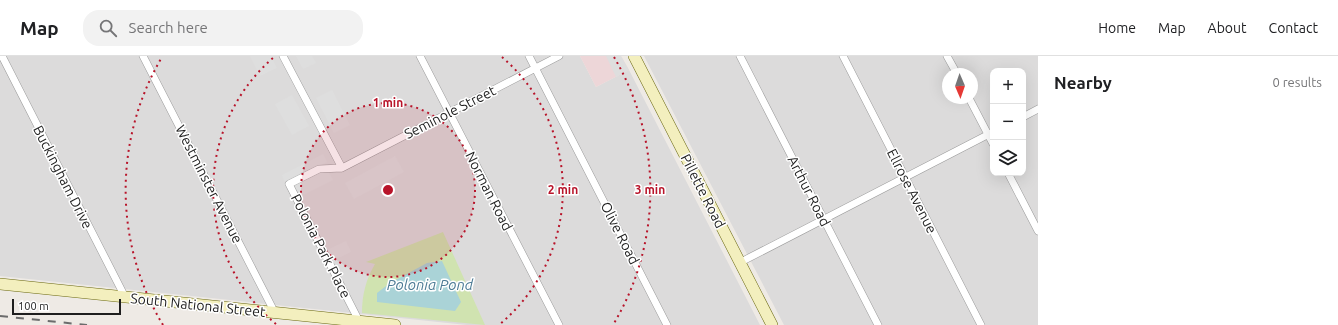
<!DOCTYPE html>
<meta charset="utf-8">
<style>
body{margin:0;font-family:Ubuntu,sans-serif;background:#f2f2f2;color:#202124}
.controls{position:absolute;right:12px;top:12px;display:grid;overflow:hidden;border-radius:8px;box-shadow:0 4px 16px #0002}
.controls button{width:36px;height:36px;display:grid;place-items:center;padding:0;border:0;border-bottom:1px solid #e0e0e0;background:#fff;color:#202124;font:20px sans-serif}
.compass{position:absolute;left:942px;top:12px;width:36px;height:36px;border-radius:50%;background:#fff;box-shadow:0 4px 16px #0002;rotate:178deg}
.scale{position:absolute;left:12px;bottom:10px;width:109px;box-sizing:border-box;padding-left:4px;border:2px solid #1e1e1e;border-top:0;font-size:11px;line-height:14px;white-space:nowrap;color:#1e1e1e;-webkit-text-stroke:3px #fff;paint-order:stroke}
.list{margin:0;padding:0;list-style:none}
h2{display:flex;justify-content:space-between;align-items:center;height:52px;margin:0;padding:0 16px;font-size:17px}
h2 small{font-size:13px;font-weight:400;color:#757577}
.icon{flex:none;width:22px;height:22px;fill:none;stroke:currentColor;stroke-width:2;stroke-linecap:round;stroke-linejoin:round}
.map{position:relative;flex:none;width:1038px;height:269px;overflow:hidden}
header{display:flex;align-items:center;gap:24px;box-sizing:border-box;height:56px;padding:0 20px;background:#fff;border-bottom:1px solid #e0e0e0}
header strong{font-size:19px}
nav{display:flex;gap:22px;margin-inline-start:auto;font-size:14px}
.search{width:280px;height:36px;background:#f2f2f2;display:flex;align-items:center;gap:10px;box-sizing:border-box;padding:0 14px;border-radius:16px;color:#757577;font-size:15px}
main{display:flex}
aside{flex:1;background:#fff}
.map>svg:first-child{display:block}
.residential{fill:#dcdbdb;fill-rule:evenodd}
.commercial{fill:#edd6d8}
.grass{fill:#d0e3b0}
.parking{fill:#dedede}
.water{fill:#aad3d7}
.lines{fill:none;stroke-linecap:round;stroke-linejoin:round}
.street-casing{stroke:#9b9b9b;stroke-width:8}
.secondary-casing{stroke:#6a680f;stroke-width:12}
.street{stroke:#fff;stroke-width:7}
.secondary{stroke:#f3efbe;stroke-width:11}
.rail{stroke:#6c6c6c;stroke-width:2;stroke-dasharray:8 8;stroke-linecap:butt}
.ring{fill:none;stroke:#b8142a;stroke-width:2;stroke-dasharray:2 4}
.labels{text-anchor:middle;stroke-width:3;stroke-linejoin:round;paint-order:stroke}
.street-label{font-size:14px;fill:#1e1e1e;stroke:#fff}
.water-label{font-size:15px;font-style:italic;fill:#4d7b95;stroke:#fff}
.centre{fill:#b8142a;stroke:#fff;stroke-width:2}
.ring-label{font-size:12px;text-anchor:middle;font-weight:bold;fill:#b8142a;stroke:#fff;stroke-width:3;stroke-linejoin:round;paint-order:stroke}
</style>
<header>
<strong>Map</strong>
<div class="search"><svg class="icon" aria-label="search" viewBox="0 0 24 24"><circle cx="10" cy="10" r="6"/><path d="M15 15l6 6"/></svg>Search here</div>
<nav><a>Home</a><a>Map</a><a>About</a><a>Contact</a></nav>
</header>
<main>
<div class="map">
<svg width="1038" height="269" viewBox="0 0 1038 269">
<rect width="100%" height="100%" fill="#eeeae5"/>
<path class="residential" d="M0,0h580l16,31 33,-17 131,255h-293l-467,-49z
M644,0h394v269h-254zM993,15h30v102h-30zM948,18h24v24h-24z"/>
<path class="commercial" d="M580,0h41l8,14 -33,17z"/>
<path class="grass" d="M443,176l42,93 -123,-12c0,-18 4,-34 13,-49l-9,-2z"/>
<path class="parking" d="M250,0h21l6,12 -17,8z
M296,0h16l4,7 -13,6z
M606,0h15l8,14 -13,7z
M332,34l18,35 -16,8 -18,-35z
M292,39l17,31 -17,9 -17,-31z
M323,98l4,8 -42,21 -3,-8z
M395,100l9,16 -50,27 -9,-16z
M327,113l6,11 -34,17 -6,-11z
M346,185l5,11 -19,9 -5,-11z"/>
<path class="water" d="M442,205l19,41 -6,9 -78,-9v-9l13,-10 37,-20z"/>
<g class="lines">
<defs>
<path id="street" d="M2,0l123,241
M143,0l132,257
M283,0l59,112
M420,0l139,269
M529,0l138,269
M740,0l138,269
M843,0l138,269
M947,0l10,18
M969,42l24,46
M1023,61l15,-8
M1008,117l30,58
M739,207l254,-131
M359,265l-70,-137 30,-15 23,-1 217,-112"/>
<path id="secondary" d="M634,0l138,269
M0,228l395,41"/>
</defs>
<use href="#street" class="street-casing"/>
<use href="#secondary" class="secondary-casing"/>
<use href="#street" class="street"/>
<use href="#secondary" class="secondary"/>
<path class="rail" d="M0,260l87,9"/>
</g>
<circle cx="388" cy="134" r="87" fill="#b8142a" fill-opacity=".12"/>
<g class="ring">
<circle cx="388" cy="134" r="87"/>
<path d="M276 268A175 175 0 0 1 274 1M502 1A175 175 0 0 1 500 268"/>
<path d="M163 269A262 262 0 0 1 162 1M614 1A262 262 0 0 1 613 269"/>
</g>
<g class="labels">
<g class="street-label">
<text transform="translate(450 56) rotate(-27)" y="5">Seminole Street</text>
<text transform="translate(63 121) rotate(63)" y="5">Buckingham Drive</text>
<text transform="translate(209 128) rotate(63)" y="5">Westminster Avenue</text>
<text transform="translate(489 135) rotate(63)" y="5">Norman Road</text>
<text transform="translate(703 135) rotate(63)" y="5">Pillette Road</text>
<text transform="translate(809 135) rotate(63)" y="5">Arthur Road</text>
<text transform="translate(912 135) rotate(63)" y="5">Ellrose Avenue</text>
<text transform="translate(620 177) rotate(63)" y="5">Olive Road</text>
<text transform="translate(321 190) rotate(63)" y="5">Polonia Park Place</text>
<text transform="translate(198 249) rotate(6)" y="5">South National Street</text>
</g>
<g class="water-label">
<text x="430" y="234">Polonia Pond</text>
</g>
</g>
<circle cx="388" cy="134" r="6" class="centre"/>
<g class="ring-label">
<text x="388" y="51">1 min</text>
<text x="563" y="138">2 min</text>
<text x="650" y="138">3 min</text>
</g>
</svg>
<div class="controls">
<button>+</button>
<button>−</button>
<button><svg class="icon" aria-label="layers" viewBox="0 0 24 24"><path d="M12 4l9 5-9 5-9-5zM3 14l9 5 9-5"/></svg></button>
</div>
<svg class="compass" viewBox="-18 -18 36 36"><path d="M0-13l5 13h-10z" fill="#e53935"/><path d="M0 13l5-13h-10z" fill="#757577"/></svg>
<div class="scale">100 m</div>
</div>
<aside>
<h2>Nearby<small>0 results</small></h2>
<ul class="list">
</ul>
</aside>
</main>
